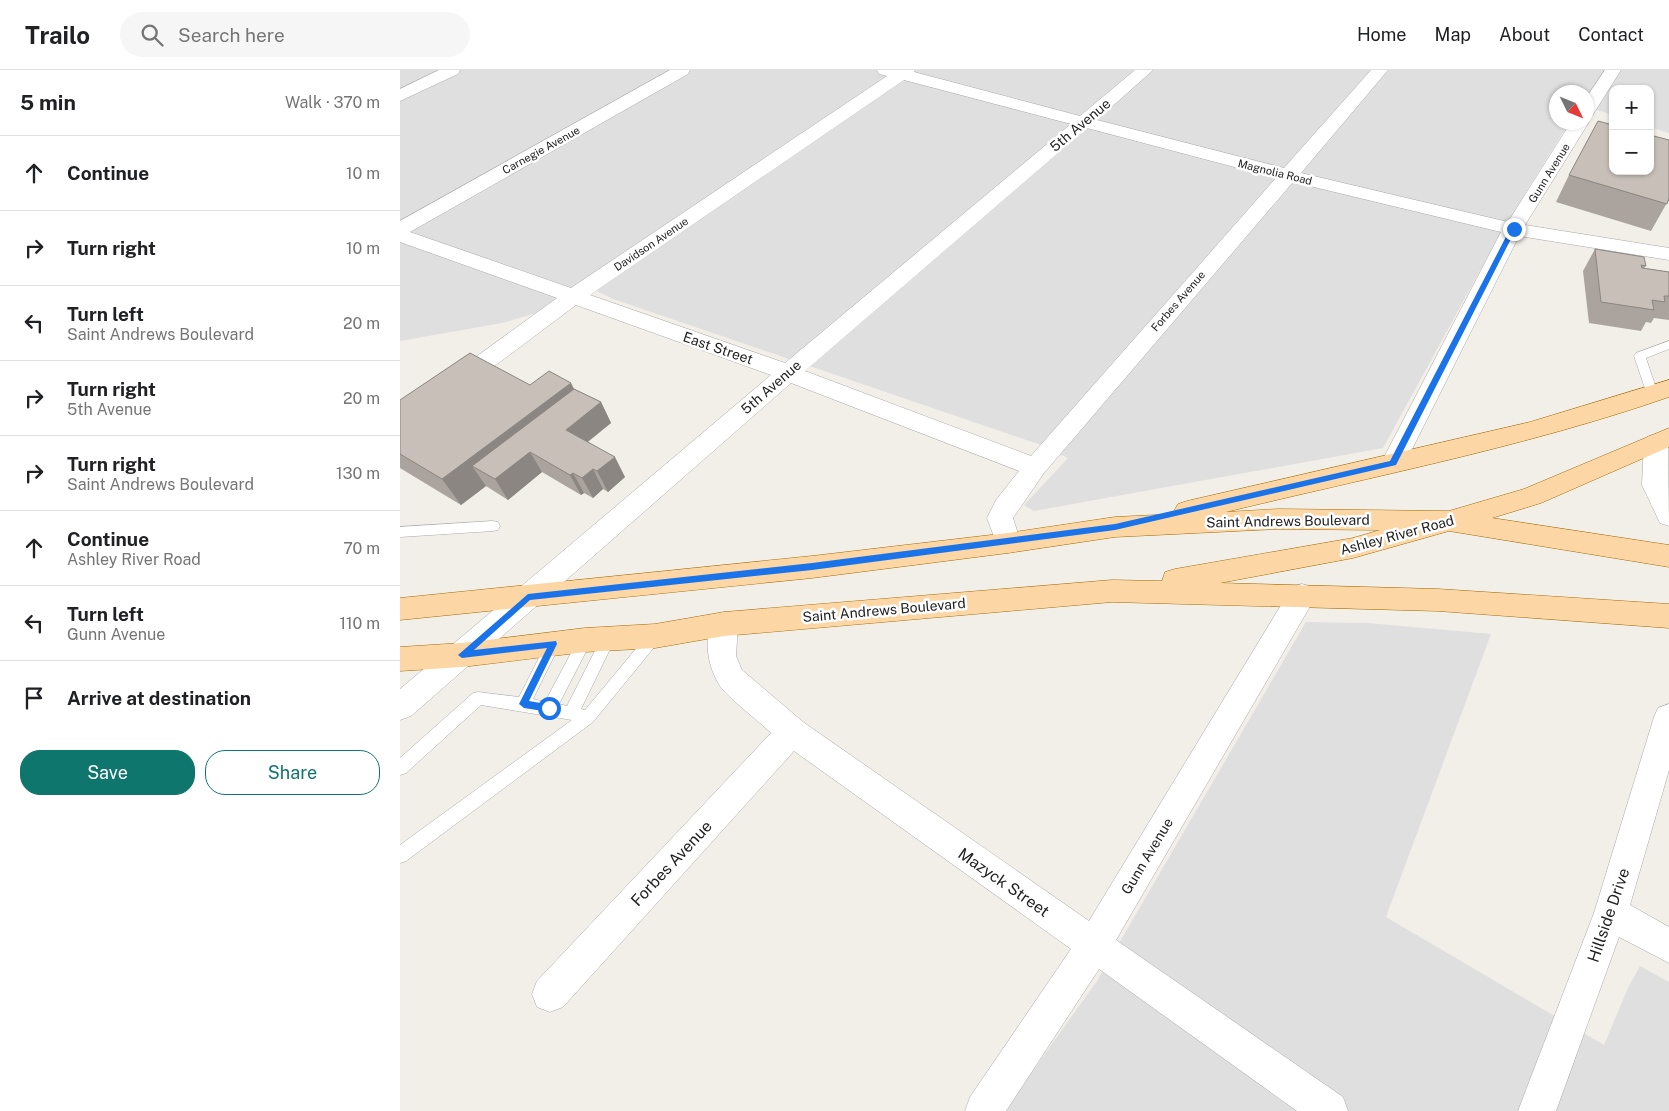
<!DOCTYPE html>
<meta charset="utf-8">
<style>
body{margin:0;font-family:"Public Sans",sans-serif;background:#f6f6f6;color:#202124}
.controls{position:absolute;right:15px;top:15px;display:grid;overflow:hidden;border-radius:10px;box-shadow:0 1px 4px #0004}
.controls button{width:45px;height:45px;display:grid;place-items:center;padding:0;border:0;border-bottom:1px solid #e0e0e0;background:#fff;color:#202124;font:25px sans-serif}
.compass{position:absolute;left:1149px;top:15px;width:45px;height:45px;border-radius:50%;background:#fff;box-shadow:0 1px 4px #0004;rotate:133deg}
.stop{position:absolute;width:15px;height:15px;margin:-11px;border:4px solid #1a73e8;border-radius:50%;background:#fff}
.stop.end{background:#1a73e8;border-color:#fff;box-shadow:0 1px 5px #0008}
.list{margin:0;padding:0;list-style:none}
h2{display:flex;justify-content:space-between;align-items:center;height:65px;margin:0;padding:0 20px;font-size:21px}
h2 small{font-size:16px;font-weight:400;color:#757577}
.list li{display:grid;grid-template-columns:32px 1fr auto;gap:15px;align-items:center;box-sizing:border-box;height:75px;padding:0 20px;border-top:1px solid #e0e0e0}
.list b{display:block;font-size:19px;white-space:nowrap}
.list p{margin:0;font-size:16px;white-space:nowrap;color:#757577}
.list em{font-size:16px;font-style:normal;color:#757577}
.actions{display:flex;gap:10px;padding:15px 20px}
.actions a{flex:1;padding:11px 0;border:1px solid #0f766e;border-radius:20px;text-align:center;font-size:18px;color:#0f766e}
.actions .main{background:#0f766e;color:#fff}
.icon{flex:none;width:28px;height:28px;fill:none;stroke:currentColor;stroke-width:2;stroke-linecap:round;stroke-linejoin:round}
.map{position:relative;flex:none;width:1269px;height:1041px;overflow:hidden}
header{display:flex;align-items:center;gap:30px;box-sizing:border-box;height:70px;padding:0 25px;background:#fff;border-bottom:1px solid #e0e0e0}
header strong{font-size:24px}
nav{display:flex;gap:28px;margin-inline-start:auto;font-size:18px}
.search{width:350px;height:45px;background:#f6f6f6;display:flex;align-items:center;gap:12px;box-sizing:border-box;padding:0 18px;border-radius:28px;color:#757577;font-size:19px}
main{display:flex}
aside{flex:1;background:#fff}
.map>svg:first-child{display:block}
.residential{fill:#e0dfdf}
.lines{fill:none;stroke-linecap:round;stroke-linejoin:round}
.service-casing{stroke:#a9a9a9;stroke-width:1}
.minor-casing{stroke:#a9a9a9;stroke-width:1}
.primary-casing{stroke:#a06b00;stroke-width:1}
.service{fill:#fff;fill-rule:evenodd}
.minor{fill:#fff;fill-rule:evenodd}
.primary{fill:#fcd6a4;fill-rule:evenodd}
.wall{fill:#aba49e}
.shaded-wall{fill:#8b8681}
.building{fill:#c7bfb8;stroke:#8b8681}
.route{fill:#1a73e8}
.labels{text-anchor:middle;stroke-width:5;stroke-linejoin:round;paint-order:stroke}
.far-street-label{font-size:11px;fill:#222;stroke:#fff}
.street-label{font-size:14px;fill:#222;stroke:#fff}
.near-street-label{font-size:16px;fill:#222;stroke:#fff}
</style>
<header>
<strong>Trailo</strong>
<div class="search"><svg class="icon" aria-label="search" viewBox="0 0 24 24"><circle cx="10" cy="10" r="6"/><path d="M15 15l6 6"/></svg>Search here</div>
<nav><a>Home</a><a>Map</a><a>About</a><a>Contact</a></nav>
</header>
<main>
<aside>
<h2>5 min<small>Walk · 370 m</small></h2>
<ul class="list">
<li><svg class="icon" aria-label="ahead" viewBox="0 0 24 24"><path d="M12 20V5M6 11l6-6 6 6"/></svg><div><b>Continue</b></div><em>10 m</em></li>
<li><svg class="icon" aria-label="right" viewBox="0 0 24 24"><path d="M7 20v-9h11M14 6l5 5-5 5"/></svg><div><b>Turn right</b></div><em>10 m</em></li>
<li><svg class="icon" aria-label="left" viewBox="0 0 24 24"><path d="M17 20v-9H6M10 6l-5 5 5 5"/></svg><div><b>Turn left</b><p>Saint Andrews Boulevard</p></div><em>20 m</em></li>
<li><svg class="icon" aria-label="right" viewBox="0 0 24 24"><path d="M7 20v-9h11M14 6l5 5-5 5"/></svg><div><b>Turn right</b><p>5th Avenue</p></div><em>20 m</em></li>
<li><svg class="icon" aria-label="right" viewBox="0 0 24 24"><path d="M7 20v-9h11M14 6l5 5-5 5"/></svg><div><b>Turn right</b><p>Saint Andrews Boulevard</p></div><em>130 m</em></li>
<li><svg class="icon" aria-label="ahead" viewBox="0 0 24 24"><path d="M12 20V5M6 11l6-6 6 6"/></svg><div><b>Continue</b><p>Ashley River Road</p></div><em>70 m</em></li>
<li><svg class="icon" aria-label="left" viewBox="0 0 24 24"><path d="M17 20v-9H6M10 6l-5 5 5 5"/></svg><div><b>Turn left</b><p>Gunn Avenue</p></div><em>110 m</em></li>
<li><svg class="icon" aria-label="arrive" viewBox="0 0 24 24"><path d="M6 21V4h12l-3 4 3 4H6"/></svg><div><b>Arrive at destination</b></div></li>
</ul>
<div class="actions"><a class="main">Save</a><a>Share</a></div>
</aside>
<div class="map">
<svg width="1269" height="1041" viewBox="0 0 1269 1041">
<rect width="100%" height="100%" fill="#f2efe9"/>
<path class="residential" d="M0,0h1269v63l-19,-6v-38h-37v26l-26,-8 -1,-15h-30v30l13,1 -69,111 -117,214 -349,63 -10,-6 44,-47 -30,-14 -425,-145 -31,-15 -46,29 -34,10 -102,18z
M906,552l62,1 123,11 -105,283 218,128 24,-57 12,-22 29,16v129h-665l93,-130z"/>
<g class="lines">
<defs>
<path id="service" d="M1269,271v8l-23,9 12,36 -2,3h-8l-14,-41 2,-3z
M93,451l5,1 2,4 -2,4 -5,1 -93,6v-10z
M255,560l5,2 2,4 -2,4 -67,82 -187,139 -6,2v-18l172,-125 -91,-15 -75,68 -6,2v-17l73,-65 5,-1 41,5 29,-57 5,-2 5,2 2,4 -27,55 12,3 35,-66 5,-2 5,2 2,4 -33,64 8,2 36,-71 5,-2 5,2 2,4 -34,70 4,1 65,-78z"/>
<path id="minor" d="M39,0h21l-2,4 -58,27v-12z
M270,0h20l-2,4 -278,158 161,56 316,-212 -8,-2 -2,-4h38l-1,2 166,44 55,-46h18l-56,50 187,48 87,-98h17l-87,103 207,49 63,-100h15v-3l3,3 -64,103 144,23v12l-150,-24 -114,227 -3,6 -9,3 -9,-3 -3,-6 120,-231 -208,-50 -249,291 -31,45 8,25 -4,7 -9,3 -9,-3 -12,-32 9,-18 23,-29 -228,-88 -380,333 -11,4v-31l371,-314 -195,-70 -167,125 -9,3v-21l157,-114 -157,-56v-21zM504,10l167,44 -286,239 -195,-68zM687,58l189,50 -245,278 -226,-85z
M1205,0h16l-29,46 -6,1v-19z
M1256,364l9,3 3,6 1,83 -9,-3 -18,-38 2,-42 3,-6z
M902,514l10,3 4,8 -4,8 -196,337 227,157 5,14h-51l-198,-142 -93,142h-41l5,-14 101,-148 -277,-198 -231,256 -13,5 -13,-5 -5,-13 5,-13 234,-248c-12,-12 -43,-35 -51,-47 -13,-20 -17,-49 -6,-70l10,-4 10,4 4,8 -2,32 6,14 61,52 286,199 203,-334z
M1269,634v66l-39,135 39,22v36l-50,-26 -63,174h-38l76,-198 60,-196 4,-9z"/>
<path id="primary" d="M1269,310v17c-144,50 -295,79 -443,115l52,-3 171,2 75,-22 145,-61v19l-128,56 -49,15 177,27v22l-220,-36 -96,27 -133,25 218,6 231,15v24l-231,-17 -326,-9 -388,34 -69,12 -70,4 -123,15 -62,4v-24l62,-4 123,-15 70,-4 69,-12 388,-32 50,1 3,-9 10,-3 178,-31 27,-8 -102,-1 -163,8 -107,16 -196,25 -412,42v-22l412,-42 196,-23 107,-16 61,-3 -2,-3 4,-7 9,-3 343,-79z"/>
</defs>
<use href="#service" class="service-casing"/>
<use href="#minor" class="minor-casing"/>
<use href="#primary" class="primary-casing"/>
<use href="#service" class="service"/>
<use href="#minor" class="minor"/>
<use href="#primary" class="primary"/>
</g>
<path class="wall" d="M1269,70v61h-1l-17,30 -95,-29 13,-27z
M1195,179l51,17 -2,2 25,4v48l-15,-2 -3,5 -5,-1 -5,9 -52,-8 -6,-52z
M130,315l44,4 27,13 10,21 -23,19 37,35 -17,15 -5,-3 -10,9 -9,-5 -3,2 -39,-23 -34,28 -22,-14 -25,19 -61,-37v-68z"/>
<path class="shaded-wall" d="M171,313l14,27 -55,42 12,20 -34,28 -13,-21 -23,-13 14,20 -25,19 -19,-26z
M201,332l10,21 -34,27 -11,-20z
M215,387l10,20 -17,15 -11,-21z
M193,399l10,20 -10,9 -11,-20z
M173,403l11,20 -3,2 -11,-20z"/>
<path class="building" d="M1198,51l15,4v46h37v-36l19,5v58l-2,6 -98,-29z
M1195,179l49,8 2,9 -5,-1 1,3 27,4v24h-5l1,6 -13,-2 2,10 -53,-8z
M70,283l60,32 19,-14 22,12 -129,96 -42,-25v-54z
M174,319l27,13 -35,28 49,27 -18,14 -4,-2 -11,9 -9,-5 -3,2 -40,-23 -35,27 -23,-13z"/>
<path class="route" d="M1111,157l5,2 -120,236 -281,65 -303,40 -282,30 -56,50 82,-9 1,3 -28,57 23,4v6l-3,1 -25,-4 -5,-4 28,-56 -85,10 -4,-3 70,-61 284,-31 303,-39 275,-63z"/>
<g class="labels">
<g class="far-street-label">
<text transform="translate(141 80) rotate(-29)" y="4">Carnegie Avenue</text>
<text transform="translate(875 102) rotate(14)" y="4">Magnolia Road</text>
<text transform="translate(1149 103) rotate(-58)" y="4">Gunn Avenue</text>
<text transform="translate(251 174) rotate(-34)" y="4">Davidson Avenue</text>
<text transform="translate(778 231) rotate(-49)" y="4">Forbes Avenue</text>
</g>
<g class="street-label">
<text transform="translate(680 55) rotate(-40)" y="5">5th Avenue</text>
<text transform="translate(318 278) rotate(19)" y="5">East Street</text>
<text transform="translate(371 317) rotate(-41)" y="5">5th Avenue</text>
<text transform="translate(888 451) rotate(-1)" y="5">Saint Andrews Boulevard</text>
<text transform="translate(997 465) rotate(-15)" y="5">Ashley River Road</text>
<text transform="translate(484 540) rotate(-5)" y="5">Saint Andrews Boulevard</text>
<text transform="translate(747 786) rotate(-59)" y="5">Gunn Avenue</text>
</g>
<g class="near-street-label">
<text transform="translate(271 793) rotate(-47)" y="6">Forbes Avenue</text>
<text transform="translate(604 812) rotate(35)" y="6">Mazyck Street</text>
<text transform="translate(1208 845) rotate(-71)" y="6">Hillside Drive</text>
</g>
</g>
</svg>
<div class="controls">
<button>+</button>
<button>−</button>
</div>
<svg class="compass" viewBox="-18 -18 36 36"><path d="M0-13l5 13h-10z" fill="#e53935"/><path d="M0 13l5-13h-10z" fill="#757577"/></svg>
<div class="stop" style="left:149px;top:638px"></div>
<div class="stop end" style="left:1114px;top:159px"></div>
</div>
</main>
